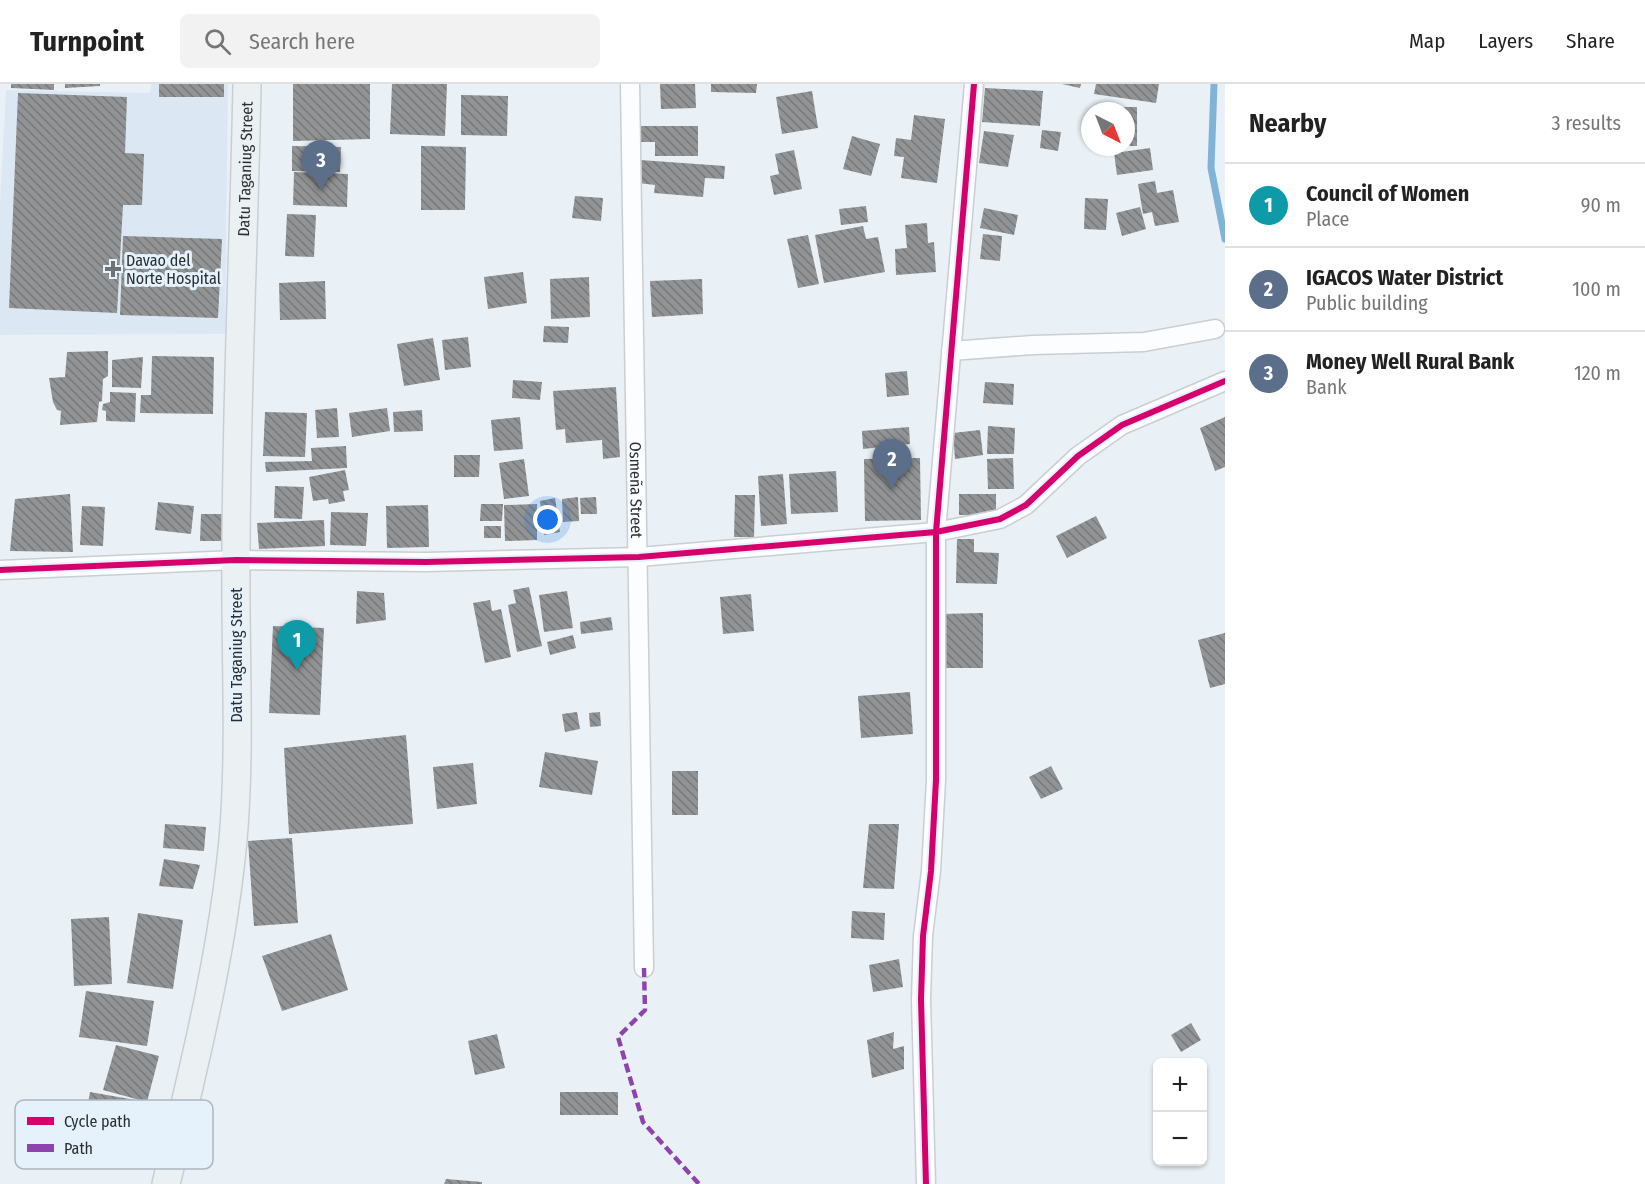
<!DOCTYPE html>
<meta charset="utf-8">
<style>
body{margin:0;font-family:"Fira Sans Condensed",sans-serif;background:#f2f2f2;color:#222}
.controls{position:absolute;right:18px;bottom:18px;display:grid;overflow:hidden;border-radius:9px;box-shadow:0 2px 4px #0004}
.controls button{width:54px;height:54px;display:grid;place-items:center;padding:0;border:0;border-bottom:2px solid #e0e0e0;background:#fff;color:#222;font:30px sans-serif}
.compass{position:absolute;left:1081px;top:18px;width:54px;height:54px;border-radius:50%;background:#fff;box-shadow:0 2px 4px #0004;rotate:138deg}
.you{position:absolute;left:548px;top:436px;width:21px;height:21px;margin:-15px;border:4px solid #fff;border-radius:50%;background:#1a73e8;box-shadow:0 0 0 9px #1a73e833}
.badge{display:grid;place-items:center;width:39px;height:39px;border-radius:50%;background:#6d7277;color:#fff;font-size:20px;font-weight:700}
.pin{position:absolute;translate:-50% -50px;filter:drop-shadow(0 2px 3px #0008)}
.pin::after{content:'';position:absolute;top:32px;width:21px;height:18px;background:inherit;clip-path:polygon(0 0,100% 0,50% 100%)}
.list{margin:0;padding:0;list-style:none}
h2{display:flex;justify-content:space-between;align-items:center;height:78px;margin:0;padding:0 24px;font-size:26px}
h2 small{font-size:20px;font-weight:400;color:#767676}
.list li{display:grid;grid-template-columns:39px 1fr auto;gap:18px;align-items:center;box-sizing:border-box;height:84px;padding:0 24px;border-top:2px solid #e0e0e0}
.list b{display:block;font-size:22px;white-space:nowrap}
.list p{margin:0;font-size:20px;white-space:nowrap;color:#767676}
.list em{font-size:20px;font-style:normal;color:#767676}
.icon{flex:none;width:33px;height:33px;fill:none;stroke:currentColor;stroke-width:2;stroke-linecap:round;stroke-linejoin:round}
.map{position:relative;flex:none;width:1225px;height:1100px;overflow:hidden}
header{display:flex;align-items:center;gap:36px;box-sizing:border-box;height:84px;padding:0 30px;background:#fff;border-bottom:2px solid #e0e0e0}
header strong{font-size:28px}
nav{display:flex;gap:33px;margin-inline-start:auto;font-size:21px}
.search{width:420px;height:54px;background:#f2f2f2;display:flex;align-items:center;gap:15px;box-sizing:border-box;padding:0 21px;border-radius:9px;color:#767676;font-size:22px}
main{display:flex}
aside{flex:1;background:#fff}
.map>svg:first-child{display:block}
.built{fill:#dbe8f3}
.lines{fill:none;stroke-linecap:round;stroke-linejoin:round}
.stream{stroke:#80b3d6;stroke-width:7}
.building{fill:url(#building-back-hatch)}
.minor-casing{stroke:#c9ced2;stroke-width:21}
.secondary-casing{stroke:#c9ced2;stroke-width:30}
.minor{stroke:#fcfdfe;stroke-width:18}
.secondary{stroke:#ebf0f3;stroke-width:27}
.quiet{stroke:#8e44ad;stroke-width:4.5;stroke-dasharray:9 4.5;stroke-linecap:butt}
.cycleway-casing{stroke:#e5f2fb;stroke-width:10}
.cycleway{stroke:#d6006c;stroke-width:6}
.poi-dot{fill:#6d7277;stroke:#e5f2fb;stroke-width:2}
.labels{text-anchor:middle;stroke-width:6;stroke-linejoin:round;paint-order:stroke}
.street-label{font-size:16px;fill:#2a2e32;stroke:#e5f2fb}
.poi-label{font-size:16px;fill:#2a2e32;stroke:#e5f2fb;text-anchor:start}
.key{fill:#e5f2fb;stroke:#adb7bf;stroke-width:1.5}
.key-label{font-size:16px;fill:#2a2e32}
</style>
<header>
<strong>Turnpoint</strong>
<div class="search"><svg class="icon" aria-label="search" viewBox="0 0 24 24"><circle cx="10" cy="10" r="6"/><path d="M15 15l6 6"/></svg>Search here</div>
<nav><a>Map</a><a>Layers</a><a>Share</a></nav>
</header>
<main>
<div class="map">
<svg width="1225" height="1100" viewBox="0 0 1225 1100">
<defs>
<pattern id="building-back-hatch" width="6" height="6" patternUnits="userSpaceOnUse" patternTransform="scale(1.5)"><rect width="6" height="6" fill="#919394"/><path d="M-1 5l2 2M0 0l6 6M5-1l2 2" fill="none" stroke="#777879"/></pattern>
</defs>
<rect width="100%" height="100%" fill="#eaf1f6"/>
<path class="built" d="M151,0h77l-3,250 -225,1v-132l6,-113 144,3z"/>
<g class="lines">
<path class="stream" d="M1214,0l-3,84 14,71"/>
</g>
<path class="building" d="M11,0h43v6l-43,-2z
M65,0h35v2l-35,2z
M159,0h65v13h-65z
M293,0h77v55l-77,2z
M392,0h55l-2,52 -55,-2z
M660,0h35l1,24 -35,1z
M711,0h46l-1,9 -45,-1z
M1062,0h19l-1,4z
M1096,0h63l-3,19 -62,-9z
M985,4l58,3 -3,35 -58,-4z
M812,7l6,37 -36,6 -6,-37z
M18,9l109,4 -2,56 19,1 -1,26 -1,25h-19l-6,108 -108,-5z
M461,11l47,1 -1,40 -46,-1z
M1111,23h26v39h-11v-35h-15z
M914,31l31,4 -8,64 -36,-5 3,-21 -10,-1 2,-18 15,2z
M639,42h59v30h-43v-14h-16z
M1042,46l19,2 -3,19 -18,-3z
M984,47l30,4 -6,32 -29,-4z
M852,52l28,8 -9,32 -28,-7z
M292,62l49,1 -1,25 -48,-1z
M421,62l45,1 -1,63h-44z
M1150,64l3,22 -36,5 -3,-22z
M794,66l8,39 -28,6 -4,-19 9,-2 -4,-20z
M640,76l85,6 -1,13 -19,-1 -2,19 -49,-4 1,-8 -17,-2z
M294,88l54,2 -1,33 -54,-2z
M1155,97l2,12 16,-3 6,32 -24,4 -3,-14 -9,2 -5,-30z
M575,112l28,2 -2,23 -29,-3z
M1085,114l23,1 -2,31 -22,-1z
M866,122l2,16 -27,3 -2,-16z
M1140,123l6,22 -24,7 -6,-23z
M984,124l34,7 -4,20 -34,-7z
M287,130l29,1 -2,42 -29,-1z
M927,139l1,20 6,-1 2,30 -40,3 -1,-26 12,-1 -2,-23z
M863,142l3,13 12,-2 7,35 -61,11 -9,-48z
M983,150l19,2 -2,25 -20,-2z
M808,151l11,49 -21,4 -11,-49z
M123,152l99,3 -4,79 -98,-3z
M523,188l4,31 -39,6 -4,-32z
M589,193l1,40 -39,2 -1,-40z
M702,195l1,35 -51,3 -2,-36z
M325,197l1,38 -46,1 -1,-37z
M544,242l25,1 -1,16 -25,-1z
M468,253l3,30 -26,3 -3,-30z
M433,254l7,42 -36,6 -7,-42z
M108,267v25l-5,3 -1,22 -3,1 -2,20 -37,3 1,-14 -4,-1 -4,-8 -4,-24 16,-1 2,-25z
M152,272l62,1 -1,57 -73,-1 1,-18h10z
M143,273l-2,31 -29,-1v-27z
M907,287l2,24 -22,2 -2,-24z
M513,296l29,2 -2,18 -28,-2z
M985,298l29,2 -1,21 -30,-2z
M616,303l4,70 -17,2 -1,-19 -36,3 -1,-14 -9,1 -3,-39z
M110,308l26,1 -1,29 -29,-1v-10l-4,-1 1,-6 7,-2z
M337,324l2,29 -22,1 -2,-28z
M387,324l3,23 -38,6 -3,-24z
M422,326l1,21 -29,1 -1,-20z
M265,328l42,1 -2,44 -42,-1z
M520,333l3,32 -29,2 -3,-31z
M1225,333v50l-10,4 -15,-43z
M988,342l27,2 -1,26h-27z
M909,343l1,17 -47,5 -1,-18z
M980,346l3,25 -28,4 -2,-26z
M346,362l1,22 -81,4 -1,-10 47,-1 -1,-13z
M454,371h26l-1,22h-25z
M920,374l1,62 -56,1 -1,-62z
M1013,374l1,31h-26l-1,-30z
M524,375l5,37 -25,3 -5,-36z
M345,386l4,20 -6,1 2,10 -16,3 -1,-5 -15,2 -4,-24z
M836,387l2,41 -47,2 -2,-40z
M783,390l4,50 -26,2 -3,-50z
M275,402l29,1 -2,32 -28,-1z
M70,410l3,58 -63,-1 5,-52z
M959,410h37v21h-37z
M735,411h20l-1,42h-20z
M578,413l1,24 -16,1 -1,-23z
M596,413l1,17h-16l-1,-16z
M555,414l5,34 -16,3 -4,-34z
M158,418l36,4 -3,28 -36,-4z
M481,420h22l-1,17h-22z
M537,420v36l-32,1 -1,-36z
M428,421l1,42 -42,1 -1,-42z
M82,422l23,1 -2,39 -23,-1z
M331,428l37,1 -2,33 -36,-1z
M201,430h29l-1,27h-29z
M1096,432l11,22 -40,20 -11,-22z
M324,436l1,26 -66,3 -2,-26z
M484,442h17v12h-17z
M957,455h17v13l25,1 -2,31 -41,-1z
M529,503l13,59 -25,6 -9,-47 8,-2 -3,-13z
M357,507l27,2 2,27 -30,4z
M567,507l6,37 -29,4 -5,-37z
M751,510l3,37 -31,3 -3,-37z
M490,516l2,11 9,-2 10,48 -26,6 -12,-60z
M983,529v55h-42v-54z
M611,533l2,13 -32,4 -1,-12z
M273,542l51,2 -4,87 -51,-2z
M1225,549v51l-15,4 -12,-48z
M573,551l3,13 -26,7 -3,-13z
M910,608l3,42 -52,4 -3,-42z
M577,628l3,17 -15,3 -3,-18z
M600,628l1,14 -11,1 -1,-14z
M406,651l7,89 -124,10 -5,-86z
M545,668l53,9 -6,34 -53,-8z
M473,679l4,41 -40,5 -4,-42z
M1051,682l12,23 -22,10 -12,-22z
M672,687h26v44h-26z
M165,740l41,3 -2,24 -41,-3z
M869,740h30l-5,65 -31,-1z
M292,754l6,85 -44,3 -6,-85z
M164,775l36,6 -7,24 -34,-3z
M852,827l33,2 -1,27 -33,-2z
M138,829l45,7 -10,69 -46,-6z
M109,833l3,67 -38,2 -3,-67z
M331,850l17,56 -66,21 -20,-55z
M899,875l4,28 -30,5 -4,-27z
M86,907l68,10 -7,45 -68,-9z
M1191,939l10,17 -20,12 -10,-17z
M894,948l-1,17 11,-3v23l-32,9 -5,-38z
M497,950l8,34 -30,7 -7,-34z
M116,961l43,11 -12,46 -44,-12z
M90,1008l51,9 -10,55 -51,-9z
M560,1008h58v23h-58z
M446,1095l36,3v2h-38z"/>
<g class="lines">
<defs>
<g id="minor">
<path id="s1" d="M630,0l14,884"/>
<path d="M951,267l82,-6 111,-3 71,-13"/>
<path d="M0,486l236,-10 190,2 213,-5 297,-25 64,-13 26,-14 52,-49 44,-31 103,-44"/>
<path d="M926,1100l-5,-185 2,-63 8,-65 5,-91v-248l38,-448"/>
</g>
<g id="secondary">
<path id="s2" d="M166,1100c27,-114 56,-227 67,-344 8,-92 2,-185 3,-278 0,-159 8,-319 11,-478"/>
</g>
</defs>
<use href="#minor" class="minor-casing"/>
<use href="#secondary" class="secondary-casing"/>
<use href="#minor" class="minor"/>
<use href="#secondary" class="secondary"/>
<path class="quiet" d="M644,884l1,42 -27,27 25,85 56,62"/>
<defs>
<path id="cycleway" d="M0,486l236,-10 190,2 213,-5 297,-25 64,-13 26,-14 52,-49 44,-31 103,-44
M926,1100l-5,-185 2,-63 8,-65 5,-91v-248l38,-448"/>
</defs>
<use href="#cycleway" class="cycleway-casing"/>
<use href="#cycleway" class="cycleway"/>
</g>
<path class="poi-dot" d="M110 176h6v6h6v6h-6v6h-6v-6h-6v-6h6z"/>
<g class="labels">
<g class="street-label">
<text dy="6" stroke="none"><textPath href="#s2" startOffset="1022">Datu Taganiug Street</textPath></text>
<text dy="6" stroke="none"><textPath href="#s1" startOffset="406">Osmeña Street</textPath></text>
<text transform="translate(236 571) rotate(-90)" y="6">Datu Taganiug Street</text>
</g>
<g class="poi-label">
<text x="126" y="182">Davao del<tspan x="126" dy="18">Norte Hospital</tspan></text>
</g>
</g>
<rect x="15" y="1016" width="198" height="69" rx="9" class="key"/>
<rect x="27" y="1033" width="27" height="8" fill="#d6006c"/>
<rect x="27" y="1060" width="27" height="8" fill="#8e44ad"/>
<g class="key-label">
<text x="64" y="1043">Cycle path</text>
<text x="64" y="1070">Path</text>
</g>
</svg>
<div class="controls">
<button>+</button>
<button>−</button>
</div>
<svg class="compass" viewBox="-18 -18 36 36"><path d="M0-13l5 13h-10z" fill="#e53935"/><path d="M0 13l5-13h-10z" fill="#767676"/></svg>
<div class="you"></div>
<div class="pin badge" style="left:297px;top:586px;background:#0f9aa8">1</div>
<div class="pin badge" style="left:892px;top:405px;background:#5c6f8a">2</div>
<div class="pin badge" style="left:321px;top:106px;background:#5c6f8a">3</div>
</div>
<aside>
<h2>Nearby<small>3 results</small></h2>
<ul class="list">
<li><span class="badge" style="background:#0f9aa8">1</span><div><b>Council of Women</b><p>Place</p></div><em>90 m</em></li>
<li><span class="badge" style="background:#5c6f8a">2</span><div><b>IGACOS Water District</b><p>Public building</p></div><em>100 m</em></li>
<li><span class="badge" style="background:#5c6f8a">3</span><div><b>Money Well Rural Bank</b><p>Bank</p></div><em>120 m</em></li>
</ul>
</aside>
</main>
